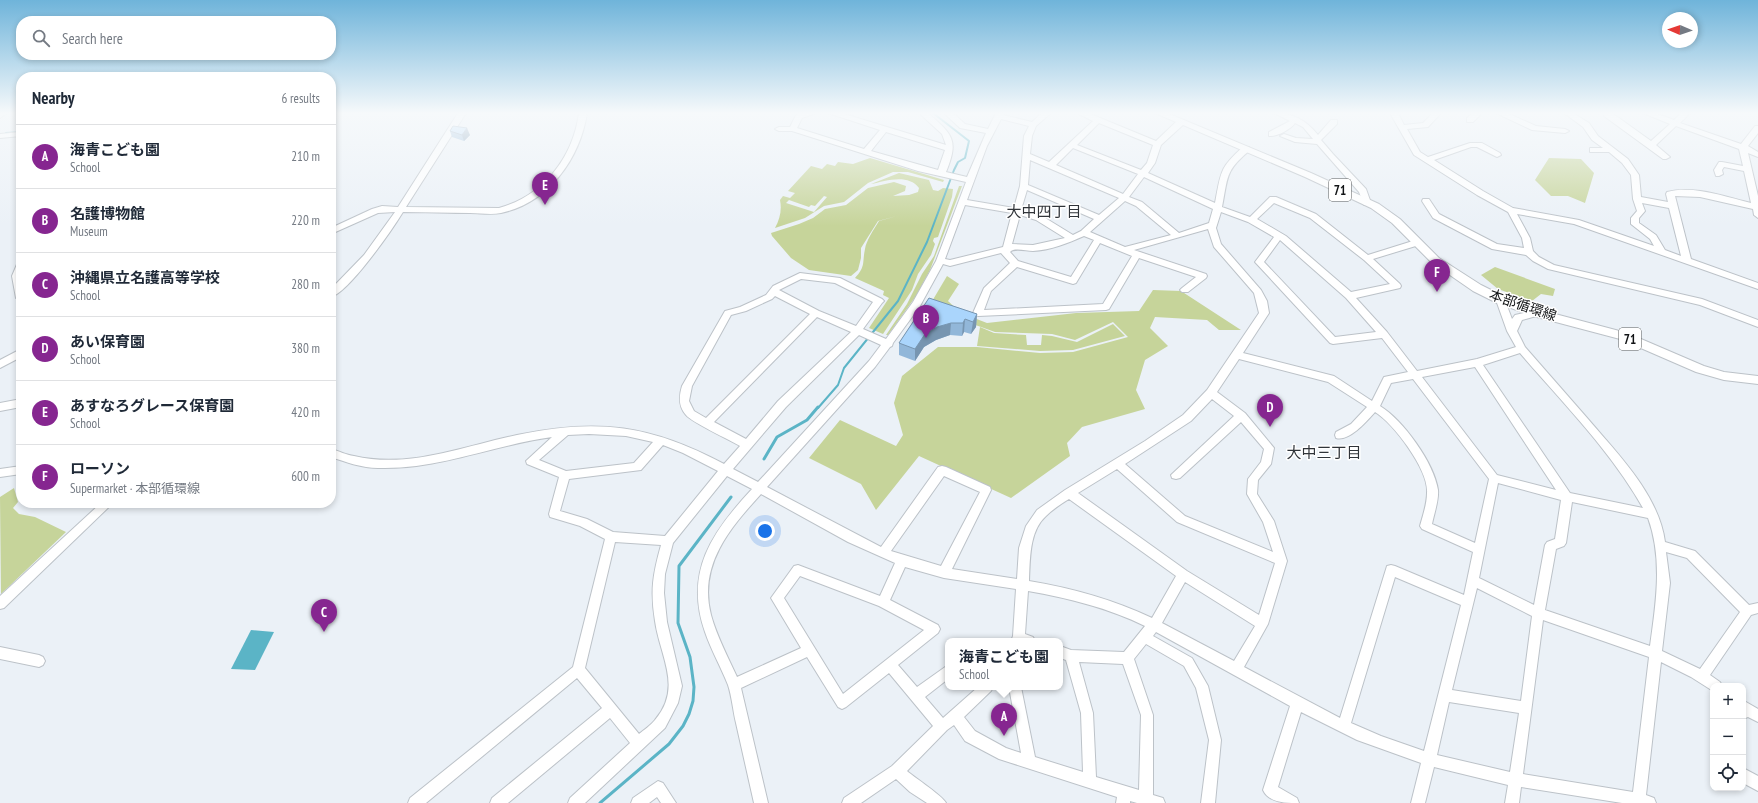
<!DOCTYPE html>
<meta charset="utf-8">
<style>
body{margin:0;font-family:"PT Sans Narrow","Noto Sans JP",sans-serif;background:#f2f2f3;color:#1f2937}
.controls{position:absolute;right:12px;bottom:12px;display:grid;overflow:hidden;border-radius:8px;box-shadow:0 2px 6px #0003}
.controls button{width:36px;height:36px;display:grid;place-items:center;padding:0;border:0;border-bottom:1px solid #e0e1e3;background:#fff;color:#1f2937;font:20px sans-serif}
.compass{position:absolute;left:1662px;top:12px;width:36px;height:36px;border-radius:50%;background:#fff;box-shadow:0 2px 6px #0003;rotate:272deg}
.you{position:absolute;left:765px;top:531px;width:14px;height:14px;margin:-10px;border:3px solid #fff;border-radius:50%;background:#1a73e8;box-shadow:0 0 0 6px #1a73e833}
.badge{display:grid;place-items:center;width:26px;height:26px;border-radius:50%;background:#862690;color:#fff;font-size:13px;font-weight:700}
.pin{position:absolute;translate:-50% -33px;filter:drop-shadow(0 1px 2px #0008)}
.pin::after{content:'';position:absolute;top:21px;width:14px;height:12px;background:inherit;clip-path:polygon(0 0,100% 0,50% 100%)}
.popup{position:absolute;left:945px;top:638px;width:118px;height:52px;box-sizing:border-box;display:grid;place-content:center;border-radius:8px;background:#fff;filter:drop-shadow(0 1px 3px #0005);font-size:13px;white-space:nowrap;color:#747a83}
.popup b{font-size:15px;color:#1f2937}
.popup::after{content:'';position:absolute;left:50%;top:100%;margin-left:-8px;border:8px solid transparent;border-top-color:#fff}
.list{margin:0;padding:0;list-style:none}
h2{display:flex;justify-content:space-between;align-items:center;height:52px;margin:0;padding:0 16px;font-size:17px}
h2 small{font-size:13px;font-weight:400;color:#747a83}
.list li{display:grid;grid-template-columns:26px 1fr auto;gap:12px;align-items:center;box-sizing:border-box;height:64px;padding:0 16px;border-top:1px solid #e0e1e3}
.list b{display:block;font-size:15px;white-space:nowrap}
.list p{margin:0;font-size:13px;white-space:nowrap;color:#747a83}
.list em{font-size:13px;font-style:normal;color:#747a83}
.icon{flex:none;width:22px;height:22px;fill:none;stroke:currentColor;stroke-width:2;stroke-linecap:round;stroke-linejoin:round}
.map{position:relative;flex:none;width:1758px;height:803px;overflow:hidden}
.search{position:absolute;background:#fff;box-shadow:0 2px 6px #0003;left:16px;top:16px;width:320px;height:44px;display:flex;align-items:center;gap:10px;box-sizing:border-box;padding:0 14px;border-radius:16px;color:#747a83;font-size:15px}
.panel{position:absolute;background:#fff;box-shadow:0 2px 6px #0003;left:16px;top:72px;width:320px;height:436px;border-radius:16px}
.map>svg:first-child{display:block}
.green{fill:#c6d49a;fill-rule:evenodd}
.water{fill:#5bb4c6}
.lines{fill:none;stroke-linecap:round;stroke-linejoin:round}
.stream-far1{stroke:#5bb4c6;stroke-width:2}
.stream{stroke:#5bb4c6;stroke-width:3}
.minor-casing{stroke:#bcc2c8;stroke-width:2}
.major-casing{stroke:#bcc2c8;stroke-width:2}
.minor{fill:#fff;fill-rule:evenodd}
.major{fill:#fff;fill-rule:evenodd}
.wall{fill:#92b7d9}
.shaded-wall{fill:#7795b0}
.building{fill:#aad5fc;stroke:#7795b0}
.labels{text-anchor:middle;stroke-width:3;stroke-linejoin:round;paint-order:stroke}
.shield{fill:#fff;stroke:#585a5b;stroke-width:1}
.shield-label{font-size:13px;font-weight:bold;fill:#111315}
.street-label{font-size:14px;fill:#111315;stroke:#fff}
.neighbourhood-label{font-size:15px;fill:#303439;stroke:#fff}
</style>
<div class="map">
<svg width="1758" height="803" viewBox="0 0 1758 803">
<rect width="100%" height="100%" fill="#ebf1f7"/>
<path class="green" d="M870,158l74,22 -1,2 -35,-10h-15l-25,11 -24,19 -20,4 -19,12 -30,10c5,-9 7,-18 5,-28l3,-4 7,2 5,-5 -7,-2 23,-25 11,3 5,-5 8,2 3,-4 15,2zM824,196l3,1 -13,15 -28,-9 3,-3 20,7 2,-2 4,1z
M1549,158l32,1 13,14 -9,30 -17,-7h-17l-16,-16z
M899,173l30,7 4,10 5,1 5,-3 10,1 -1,8 -14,40 -4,1 -1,3 2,3 -4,11 -13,19 -6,16 -29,44 -14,-6 20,-30 -6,-3 1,-4 -29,-13c11,-12 7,-15 10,-29 1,-8 9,-20 14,-28l18,-5 -19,5 -17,27v10l-3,12 -7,6 -42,-6 -18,-12 -19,-22 -1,-3 28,-9 14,-6 12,-9 21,-4 22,-17 26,-6 12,4 -1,5 -12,5 16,-1 5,17 -5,-17 9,-3 1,-4c-11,-15 -34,-7 -48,-4z
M959,186h3l-32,84 -14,26 -28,39h-2l21,-31 15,-30 12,-18z
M1495,267l60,22 -2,7 -12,-2 -9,7 -34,-12 -17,-14z
M947,276l12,8 -11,17 13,12 26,10 89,-10 63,-2 14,-21 28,1 60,39h-22l-12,-10 -52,-3 -5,11 18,18 -23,14 -9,30 9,19 -63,18 -15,16 3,13 -59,42 -92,-42 -43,54 -15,-26 -52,-26 31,-38 56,26 7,-11 -9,-32 8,-27 36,-29h39l63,6 33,-1 55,-15 -15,-15 -38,18 -23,-6 -57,-2 -67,-24z
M1113,324l12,12 -52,14 -33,1 -63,-5 3,-19 14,6 32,2 1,10h14l1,-10 10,1 25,6z
M14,488l4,14 -5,6 6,6 16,3 31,15 -65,62 -1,-97z"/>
<path class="water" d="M251,630l23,2 -19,38 -24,-1z"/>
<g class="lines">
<path class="stream-far1" d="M6,133l15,-1
M818,408l20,-23 6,-17 54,-67 29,-59 27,-72 4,-8 7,-4 4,-17 -36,-28"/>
<path class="stream" d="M764,459l13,-22 30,-17 11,-13
M600,803l69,-59 14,-18 6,-12 4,-13 1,-14 -4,-30 -12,-34 1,-57 52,-69"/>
<defs>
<path id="minor" d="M0,113h7l-7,5z
M458,113h8l-60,94 93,1c44,-12 74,-50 80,-95h8c-7,46 -39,90 -86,100 -10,2 -21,0 -31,0 -22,0 -45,-1 -67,-1 -11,18 -54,80 -72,85v-8l33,-34 31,-43 -17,1 -47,21v-6l41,-19 10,-3 16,1z
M803,113h13l-14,5 -5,10 67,21 16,-19 -52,-17h13l105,32 -4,-11 -23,-21h9c25,22 31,27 18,59l21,5 19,-44 -26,-5 -16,-15h9l12,11 23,5 8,-16h8l-1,2 29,7 10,-9h9l-15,13 -4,10 -2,18 19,8 44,-41 -16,-8h11l68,28 22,-21h6v4l-23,21 -6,18 -7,10 67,30c6,-30 4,-35 28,-56h6v4c-24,20 -21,26 -27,56l28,10 20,-20h6l40,17 52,41 48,-15 3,1 1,2 -1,2 -46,14 27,25 1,2 -1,2 -44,10 31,34 30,39 60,-12 39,-12 -9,-16 -11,-31 2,-2h6l8,21 3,-4 22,-5 3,1 2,2 -2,2 -18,5 -5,11 8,16c21,24 42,48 63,72 29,34 71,76 77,123l30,9 54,54 9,-2v10l-7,2 -41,60 10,7 2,4h-9v5l-22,-14 -30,-15 -15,133 8,3 2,5h-34l-101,-16 -2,16h-14l3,-18 -74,-18 -9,36h-14l10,-40 -64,-23 -56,-28 -23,75 19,11 2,5c-13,0 -30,0 -36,-13l27,-84 -134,-74 -3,4 39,22 16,28 13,54 -6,63h-14l8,-63 -13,-52 -12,-22 -38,-22 -12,15 19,56v80l10,3 2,5h-28l-7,-2v2h-14l1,-6 -118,-38 -34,-18 -11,-16 -7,5 -40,41c8,7 36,25 39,32h-19l-17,-11 -14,-13 -35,24h-19l2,-5 48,-32 41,-40 -44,-53 -43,34 -4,2 -4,-2 -31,-50 -66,31 27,115h-14c-6,-27 -12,-53 -18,-80 -3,-12 -4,-26 -8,-38 -7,-18 -17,-35 -23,-53 -21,-60 7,-100 47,-143l-25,-13 -54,67 -8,31 -1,19 3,29 15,64 -4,17 -13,25 -80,75h-17l2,-5 60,-55 -20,-25 -102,85h-18l2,-5 110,-90 -25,-30 -151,125h-18l2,-5 163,-131 32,-128 -25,-13 -30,-9 -1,-3 10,-37 -32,-13 -1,-3 26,-24c-58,8 -115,33 -174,31 -16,0 -32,-6 -47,-11v-8c8,2 15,6 23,7 55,13 110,-10 163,-21 81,-17 134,-10 207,29l16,-18c-10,-6 -49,-24 -54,-31 -8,-9 -7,-19 -4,-29l43,-75 15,-4 26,-12 7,-9 27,-13 40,5 42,21 2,2 -2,2 -19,26 23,10 27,-37 23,-41 30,-79 -48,-11 -126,-40h-13l-4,-2 4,-2h11l6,-12zM1001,119l28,7 -5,10 -4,50 -6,22 -47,-8 20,-54zM1099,123l54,22 -6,18 -6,7 -64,-25zM886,132l59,18 -7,20 -67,-19zM1073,148l65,26 -15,20 -67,-29zM1030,160l89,38 -20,17 -71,-30zM1144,177l69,32 -4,14 -30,10 -37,-31 -13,-5zM1027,190l67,29 -13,12 -8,4 -31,-19 -21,-6zM1125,201l11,5 35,29 -46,12 -35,-15zM1274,203l36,15 54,42 26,24 -39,8 -65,-56 -29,-17zM965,205l47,8 -9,34 -53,13 -5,-1zM1221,212l27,10 26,15 -19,25 75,81 3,1 49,-6 26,34 -24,5 -12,24 -38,-25 -91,-23 26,-40 -2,-12 -6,-11 -40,-46 -5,-16zM1020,215l16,5 29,18 -32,7 -21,-1zM1208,229l6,18 40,46 5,20 -52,77 -24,25 -38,26 -80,49 -28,20 -11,16 -7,22 -2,31 -65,-10 39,-79 -1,-3 -44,-20 -4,-1 -4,1 -57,80 -114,-60 108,-120 15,-20 2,-1 1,-3 27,-37 23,-42 7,2 51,-13 9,10 -26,25 -11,25 5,3 128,-6 3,-1 30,-51 57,19 -14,11 -2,2 2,2h6l18,-14 1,-2 -1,-2 -72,-24zM1084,236l10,4 -23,37 -53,-16 -8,-9c4,-5 16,-1 23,-1 18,-1 35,-8 51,-15zM1280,240l66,58 30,34 -41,5 -71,-75zM1100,243l32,13 -29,48 -119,6 7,-19 26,-24 56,17 3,-1zM801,279l34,4 38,19 -17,24 -37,-15 -40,-21zM775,296l35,18 -104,104 -12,-7 -5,-10 3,-15 39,-71 15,-4 26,-12zM817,317l34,15 -73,69 -32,38 -32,-17zM859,335l22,10 -12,16 -111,121 -25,-13 53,-62zM1520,353c42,49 91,98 123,155l-73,-15 -87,-128zM1239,359l89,23 39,25 -16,17 -15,8 -1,3 1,3c13,4 31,-17 39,-26 19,12 54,58 52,81 0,11 -4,22 -7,33l2,3 51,23 -9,43 -69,-29 -4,-1 -4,1 -47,152 -96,-51 24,-43 19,-63 -13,-40 -17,-27 1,-14 13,-16 3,-16 -29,-35 -28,-21zM1475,367l81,123 -59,-15 -75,-98zM1413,379l76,100 -14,64 -43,-19c2,-10 7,-24 6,-34 -4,-27 -35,-70 -58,-84l11,-23zM1212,399l22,17 -63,59 1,3 4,1 4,-1 61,-56 23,27 -3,13 -13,17 -1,15 16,28 10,30 -88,-36 -60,-52 66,-43zM589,434l37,2 27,6 -19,21 -68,8 -27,-11 29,-25zM663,445l20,8 35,18 -53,65 -52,-4 -26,-13 -27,-8 9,-32 72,-9zM1117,469l60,53 98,41 -16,52 -72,-44 -109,-78zM944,476l36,16 -39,74 -50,-15zM1498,483l63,17 -6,39 -8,3 -2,3 -11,60 -55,-27zM761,494l87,48 47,21 -15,33 -82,-31 -4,1 -23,32 30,50 -64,29c-9,-20 -20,-40 -26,-62 -13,-50 19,-87 50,-121zM1069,499l107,77 -24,42c-40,-19 -81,-30 -123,-37 1,-21 0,-50 17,-65 7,-7 15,-12 23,-17zM1572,502l76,16c15,41 8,85 2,128l-105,-36 11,-61 8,-3 2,-3zM615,542l46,3c-8,29 -11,45 -6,76 5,36 28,66 0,99 -4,5 -11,10 -16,14l-54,-66zM1666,552l21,6 53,54 -40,57 -38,-18 8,-68zM905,567l39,11 72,11 -3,47 -2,5h24l-2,-4 -8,-3 3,-43c41,7 80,17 117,35l-21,26 -53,-2 -11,-4v12l6,2 15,53 2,59 -48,-15 -14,-70h-12l12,66 -15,-5 -31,-17 -11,-14 27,-26 2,-4h-15l-35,31 -18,-21 23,-18v-14l-31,22 -19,-22 40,-32 2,-4 -2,-4 -48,-25zM800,576l79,30 45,24 -81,64 -59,-96zM1395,577l66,28 -37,146 -43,-15 -30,-13zM1185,582l70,44 -21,35 -72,-38zM1477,588l55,28 -11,85 -69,-11zM1543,620l106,37 -16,135 -110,-18zM1079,662l44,2 18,51 -2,75 -43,-13 -3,-64zM1449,702l70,11 -9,59 -73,-17z
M1274,113c19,0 32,7 44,22l13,-15h6v4l-16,16 12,14 33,35 5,14 -1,2h-6l-5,-13 -42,-48 -22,-2 -15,-6 4,-2 12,4 17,1 -10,-12 -8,-4c-4,6 -18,14 -26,13v-4l21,-11z
M1390,113h8l6,12 19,-2 10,-10h8l-13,14 -21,2 13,23 8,5 42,-14h12l18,10 1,2 -4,2 -20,-10h-6l-37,13 49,31 30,17 66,12 75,26 -4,-7 -19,-15v-6l6,-7 -4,-12 -2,-24 -9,-12 -13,-11h-19v-4h13l-11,-8 -9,-13 -19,-14h9l16,10 9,13 30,23 11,16 2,22 27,5 -2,-8 1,-2c27,-7 58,5 84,11l-7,-32 -20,-4 -2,3 1,4 -4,2h-3l-2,-6 5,-8h3l21,4 -4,-17 -63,-23 -20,19 14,12 -4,2h-3l-59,-43v-3h8l39,28 19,-17 -27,-11h12l19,7 7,-7h9l-10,10 61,21 14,-18h3v7l-10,13 10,6v5l-10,-4 10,43v22l-4,-3 -1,-6 -53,-12 -25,-1 16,63 67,24v6l-184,-65 -57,-10 13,24 3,13 6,6 15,8 148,34 56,21v7l-58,-22 -152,-36 -15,-8 -7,-6 -34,-6 -59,-31 -11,-17 1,-2h6l10,15 58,30 27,4 -2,-10 -14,-26 -31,-17 -63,-40zM1642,203l27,5 12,48 -16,-6 -9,-15 -17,-12v-5l6,-7z
M1473,113h9l-9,9h-6v-4z
M1496,113h11l29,13 29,3 4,2 -4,2 -33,-3z
M21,132v4l-21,2v-4z
M21,261v40l-5,-3 -4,-22 6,-14z
M21,349v8l-21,11v-8z
M21,399v8l-21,4v-8z
M21,466v8l-21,3v-8z
M101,503h12l-109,105 -4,1v-13z
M0,647l39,8 4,2 2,4 -2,4 -4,2 -39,-8z
M1746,702l12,7v13l-10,-5 -5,2v-16z
M1743,768l15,8v15l-15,-8z
M658,781l5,2 13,20h-15l-4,-6 -8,6h-18l2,-5z"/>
<path id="major" d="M1155,113h12l144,60 68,31 21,15 39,39 42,27 24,12 35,13 87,23 77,33 20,6 34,4v8l-34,-4 -28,-8 -76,-33 -87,-23 -36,-13 -24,-12 -42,-29 -39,-39 -21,-15 -66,-31z"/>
</defs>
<use href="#minor" class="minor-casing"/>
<use href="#major" class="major-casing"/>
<use href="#minor" class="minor"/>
<use href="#major" class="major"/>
</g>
<path class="wall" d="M450,131l20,4 -6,6 -12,-4z
M929,298l48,16 -1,13 -5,7 -7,-2 -2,4 -12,-1 -14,5 -12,7 -9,14 -16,-6v-12z"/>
<path class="shaded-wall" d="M467,128l3,7 -6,6 -2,-6z
M977,314l-1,13 -5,7 2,-12z
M965,319l-1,13 -2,4 1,-13z
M951,323l-1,12 -14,5 -12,7 -9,14v-12l10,-15 12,-7z"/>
<path class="building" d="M453,126l14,2 -5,7 -12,-4z
M929,298l48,16 -4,8 -8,-3 -2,4h-12l-14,4 -12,7 -10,15 -16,-6z"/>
<linearGradient id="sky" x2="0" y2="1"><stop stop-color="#6fb4da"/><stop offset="0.5" stop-color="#f6f9fb"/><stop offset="1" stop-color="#f6f9fb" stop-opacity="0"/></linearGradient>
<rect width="1758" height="226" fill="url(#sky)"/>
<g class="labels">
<g class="shield">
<rect x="1329" y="179" width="22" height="22" rx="3"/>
<rect x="1619" y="328" width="22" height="22" rx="3"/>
</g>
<g class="shield-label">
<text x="1340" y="195">71</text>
<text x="1630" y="344">71</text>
</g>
<g class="street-label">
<text transform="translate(1523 305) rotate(19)" y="5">本部循環線</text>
</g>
<g class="neighbourhood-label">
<text x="1044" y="217">大中四丁目</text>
<text x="1324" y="458">大中三丁目</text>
</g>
</g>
</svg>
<div class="controls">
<button>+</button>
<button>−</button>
<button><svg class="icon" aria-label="locate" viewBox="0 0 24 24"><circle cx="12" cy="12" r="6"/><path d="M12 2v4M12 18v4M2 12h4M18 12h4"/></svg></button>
</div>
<svg class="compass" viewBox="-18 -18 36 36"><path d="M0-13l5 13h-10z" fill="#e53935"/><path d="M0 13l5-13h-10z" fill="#747a83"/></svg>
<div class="you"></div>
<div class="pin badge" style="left:1004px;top:736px">A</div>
<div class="popup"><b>海青こども園</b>School</div>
<div class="pin badge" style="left:926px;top:338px">B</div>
<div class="pin badge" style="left:324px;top:632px">C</div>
<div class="pin badge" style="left:1270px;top:427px">D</div>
<div class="pin badge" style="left:545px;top:205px">E</div>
<div class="pin badge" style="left:1437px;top:292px">F</div>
<div class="search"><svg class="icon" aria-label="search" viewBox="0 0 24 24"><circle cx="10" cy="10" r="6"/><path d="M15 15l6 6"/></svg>Search here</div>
<section class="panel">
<h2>Nearby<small>6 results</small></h2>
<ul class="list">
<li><span class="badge">A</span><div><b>海青こども園</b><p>School</p></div><em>210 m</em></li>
<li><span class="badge">B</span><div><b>名護博物館</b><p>Museum</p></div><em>220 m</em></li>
<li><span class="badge">C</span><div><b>沖縄県立名護高等学校</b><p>School</p></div><em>280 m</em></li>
<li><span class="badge">D</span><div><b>あい保育園</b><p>School</p></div><em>380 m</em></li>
<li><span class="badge">E</span><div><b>あすなろグレース保育園</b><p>School</p></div><em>420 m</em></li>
<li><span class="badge">F</span><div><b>ローソン</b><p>Supermarket · 本部循環線</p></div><em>600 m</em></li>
</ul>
</section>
</div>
